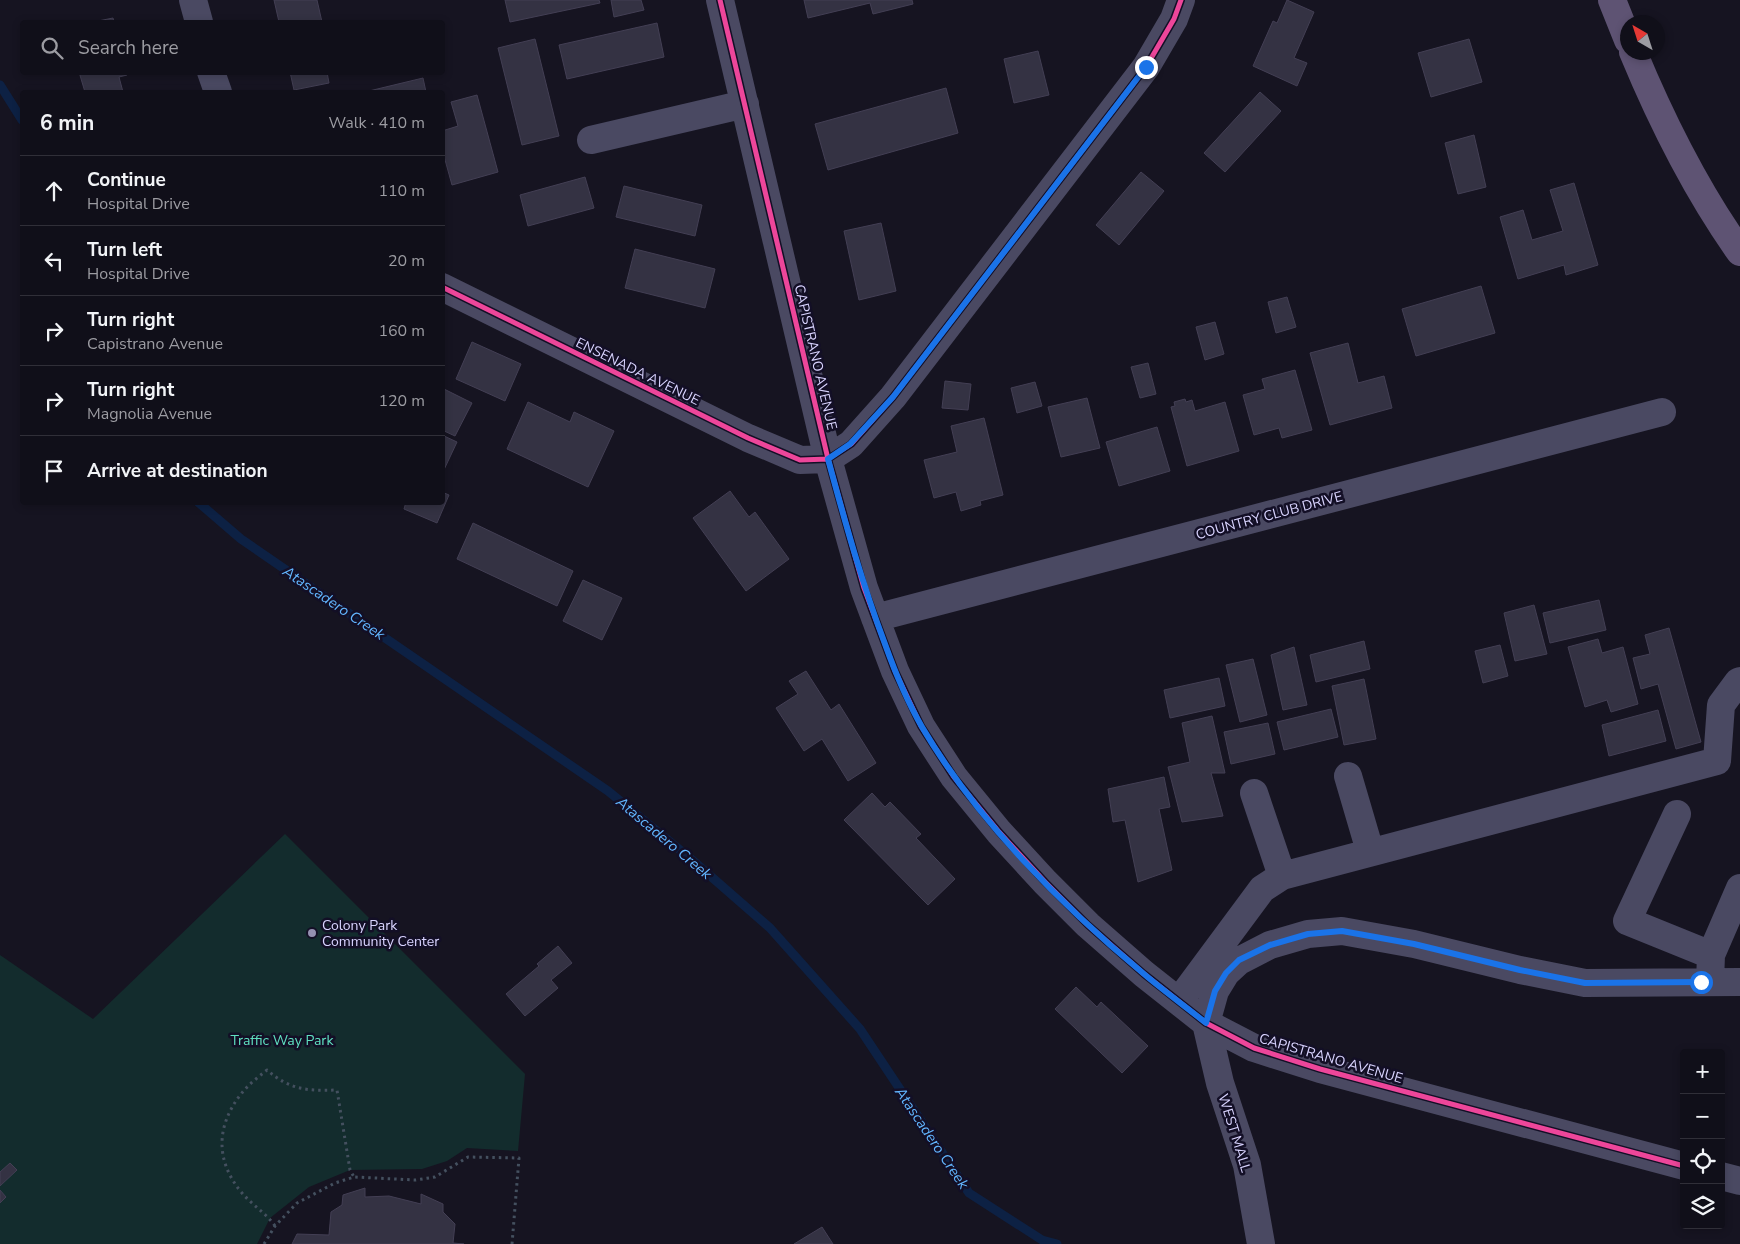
<!DOCTYPE html>
<meta charset="utf-8">
<style>
body{margin:0;font-family:"Nunito Sans",sans-serif;background:#191822;color:#f1f3f6}
.controls{position:absolute;right:15px;bottom:15px;display:grid;overflow:hidden;border-radius:5px;box-shadow:0 2px 8px #0003}
.controls button{width:45px;height:45px;display:grid;place-items:center;padding:0;border:0;border-bottom:1px solid #302f38;background:#100f19;color:#f1f3f6;font:25px sans-serif}
.compass{position:absolute;left:1620px;top:15px;width:45px;height:45px;border-radius:50%;background:#100f19;box-shadow:0 2px 8px #0003;rotate:321deg}
.stop{position:absolute;width:15px;height:15px;margin:-11px;border:4px solid #1a73e8;border-radius:50%;background:#fff}
.stop.end{background:#1a73e8;border-color:#fff;box-shadow:0 1px 5px #0008}
.list{margin:0;padding:0;list-style:none}
h2{display:flex;justify-content:space-between;align-items:center;height:65px;margin:0;padding:0 20px;font-size:21px}
h2 small{font-size:16px;font-weight:400;color:#9c9ca2}
.list li{display:grid;grid-template-columns:32px 1fr auto;gap:15px;align-items:center;box-sizing:border-box;height:70px;padding:0 20px;border-top:1px solid #302f38}
.list b{display:block;font-size:19px;white-space:nowrap}
.list p{margin:0;font-size:16px;white-space:nowrap;color:#9c9ca2}
.list em{font-size:16px;font-style:normal;color:#9c9ca2}
.icon{flex:none;width:28px;height:28px;fill:none;stroke:currentColor;stroke-width:2;stroke-linecap:round;stroke-linejoin:round}
.map{position:relative;flex:none;width:1740px;height:1244px;overflow:hidden}
.search{position:absolute;background:#100f19;box-shadow:0 2px 8px #0003;left:20px;top:20px;width:425px;height:55px;display:flex;align-items:center;gap:12px;box-sizing:border-box;padding:0 18px;border-radius:5px;color:#9c9ca2;font-size:19px}
.panel{position:absolute;background:#100f19;box-shadow:0 2px 8px #0003;left:20px;top:90px;width:425px;height:415px;border-radius:5px}
.map>svg:first-child{display:block}
.green{fill:#132c2d}
.lines{fill:none;stroke-linecap:round;stroke-linejoin:round}
.stream{stroke:#0d2144;stroke-width:9}
.building{fill:#343243;stroke:#433f54}
.path{stroke:#44505f;stroke-width:3;stroke-dasharray:2.5 4;stroke-linecap:butt}
.minor{stroke:#4a4962;stroke-width:28}
.major{stroke:#5e5373;stroke-width:28}
.cycleway-casing{stroke:#130f26;stroke-width:8}
.cycleway{stroke:#ed469a;stroke-width:5}
.route{stroke:#1a73e8;stroke-width:6}
.poi-dot{fill:#9591b1;stroke:#130f26;stroke-width:2}
.labels{text-anchor:middle;stroke-width:5;stroke-linejoin:round;paint-order:stroke}
.street-label{font-size:14px;fill:#d9d4ff;stroke:#130f26}
.poi-label{font-size:14px;fill:#d9d4ff;stroke:#130f26;text-anchor:start}
.park-label{font-size:14px;fill:#5fe0c0;stroke:#130f26}
.water-label{font-size:15px;font-style:italic;fill:#62b6ff;stroke:#130f26}
</style>
<div class="map">
<svg width="1740" height="1244" viewBox="0 0 1740 1244">
<rect width="100%" height="100%" fill="#161421"/>
<path class="green" d="M285,834l240,240 -7,77 -51,-3 -20,13 -25,8 -72,1 -41,17 -39,31 -13,26h-257v-289l93,64z"/>
<g class="lines">
<path class="stream" d="M0,85l22,35
M198,502l43,37 367,252 83,68 79,69 90,101 109,164 73,47 15,4"/>
</g>
<path class="building" d="M274,0h43l5,22h-43z
M505,0h94l1,3 -90,19z
M611,0h30l3,10 -30,7z
M804,0h108l1,4 -40,10 -3,-11 -62,15z
M1287,0l27,12 -20,46 13,5 -10,23 -44,-20 20,-45 4,2z
M113,18l1,4h-21z
M657,23l7,34 -97,22 -8,-34z
M535,39l24,97 -37,9 -24,-97z
M1469,39l13,43 -51,15 -13,-44z
M1038,51l11,44 -35,8 -10,-44z
M79,72h48v3l-8,2 4,15h-38z
M290,72h37l2,11 -35,7z
M423,78l3,14h-59l2,-1z
M946,88l12,45 -130,37 -13,-46z
M1260,92l21,19 -56,61 -21,-19z
M477,95l21,77 -46,13 -10,-36v-18l16,-5 -7,-24z
M1474,135l12,52 -28,7 -13,-51z
M1141,172l23,19 -45,54 -23,-20z
M585,177l9,31 -66,18 -8,-31z
M1574,183l24,82 -32,10 -2,-10 -46,14 -18,-62 23,-7 9,30 31,-9 -13,-41z
M624,186l78,19 -7,31 -79,-19z
M881,223l15,68 -37,9 -15,-69z
M635,249l80,20 -10,39 -80,-20z
M1481,286l14,47 -79,23 -14,-47z
M1287,297l9,30 -20,6 -8,-31z
M1215,322l9,32 -19,6 -9,-33z
M472,342l49,22 -16,37 -49,-22z
M1348,343l10,40 26,-7 8,32 -62,17 -20,-72z
M1148,363l8,31 -16,4 -9,-31z
M1295,370l17,60 -30,8 -3,-10 -25,7 -11,-40 22,-6 -3,-10z
M945,381l26,3 -3,26 -26,-2z
M1035,382l7,24 -25,7 -6,-25z
M444,389l28,14 -17,33 -13,-6v-38z
M1087,398l13,50 -39,9 -13,-50z
M1185,399l1,3 6,-2 3,11 30,-9 14,49 -52,15 -16,-59 4,-1 -1,-4z
M528,402l42,20 4,-10 40,19 -26,56 -81,-38z
M984,418l19,77 -23,6 1,4 -20,6 -5,-19 -22,6 -10,-38 33,-8 -6,-26z
M1157,427l13,44 -51,15 -13,-44z
M442,435l15,7 -15,32z
M730,491l19,26 6,-5 34,47 -43,32 -53,-73z
M442,492l7,3 -12,28 -33,-14 2,-7h36z
M473,523l100,48 -16,35 -100,-47z
M583,580l39,18 -20,42 -39,-19z
M1599,600l7,30 -56,13 -7,-30z
M1534,605l13,49 -32,7 -11,-48z
M1669,628l32,114 -25,7 -18,-65 -17,5 -8,-31 17,-4 -5,-19z
M1598,639l4,14 21,-6 15,57 -27,8 -4,-12 -22,7 -17,-60z
M1364,641l6,28 -54,13 -6,-27z
M1500,645l8,31 -25,7 -8,-32z
M1294,647l13,58 -24,5 -12,-55z
M1253,659l14,56 -27,7 -14,-57z
M806,671l25,39 8,-6 37,59 -28,18 -26,-42 -18,12 -28,-43 22,-14 -9,-13z
M1219,678l6,28 -55,12 -6,-28z
M1364,679l12,60 -32,6 -12,-59z
M1331,709l7,28 -54,13 -7,-28z
M1658,710l8,31 -57,15 -7,-31z
M1212,716l13,57h-14l12,43 -41,6 -14,-55 22,-5 -8,-39z
M1268,723l7,31 -44,10 -7,-32z
M1164,777l6,30 -11,2 13,61 -34,12 -13,-62 -12,2 -5,-33z
M872,793l13,14 5,-5 31,32 -5,4 39,41 -27,26 -84,-85z
M558,946l14,17 -21,17 7,8 -33,28 -19,-22 33,-28 -2,-2z
M1076,987l21,20 4,-5 47,44 -26,27 -67,-64z
M10,1163l7,7 -17,16v-14z
M365,1188v9l24,-1 32,8v-10l22,10v8l12,12 -2,19 11,1h-172l5,-10 32,1 2,-23 11,-7 1,-10z
M0,1190l6,7 -6,6z
M822,1227l11,17h-39z"/>
<g class="lines">
<path class="path" d="M275,1226c-9,-13 -23,-21 -33,-33 -27,-32 -26,-67 -1,-99 7,-9 17,-17 26,-24 23,20 40,21 70,20l13,80 4,7
M264,1244l11,-18 22,-23 38,-20 19,-6 62,3 19,-3 33,-20 51,1 -7,86"/>
<path class="minor" d="M193,0l6,22
M720,0l108,459 36,129 31,83 26,55 33,51 45,55 46,50 43,43 56,49 62,49 48,25 66,21 364,97
M211,72l7,20
M591,140l154,-36
M442,287l306,151 52,22 28,-1 23,-15 42,-47 253,-330 28,-48 7,-19
M875,618l787,-206
M1348,776l22,75
M1254,793l28,83
M1677,814l-50,107 84,34 -1,27
M1711,955l29,-67
M1179,1001l83,-112 20,-13 435,-115 4,-56 17,-23 2,-1
M1721,1176l19,5
M1261,1244l-14,-79 -27,-82 -14,-60 9,-32 11,-18 13,-12 31,-16 38,-11 34,-3 72,13 106,26 65,13 155,-1"/>
<path class="major" d="M1612,0l16,40
M1633,52c29,70 63,138 107,200"/>
<defs>
<path id="cycleway" d="M720,0l108,459 36,129 31,83 26,55 33,51 45,55 46,50 43,43 56,49 62,49 48,25 66,21 364,97
M442,287l306,151 52,22 28,-1 23,-15 42,-47 253,-330 28,-48 7,-19"/>
</defs>
<use href="#cycleway" class="cycleway-casing"/>
<use href="#cycleway" class="cycleway"/>
</g>
<g class="lines">
<path class="route" d="M1146,67l-253,330 -43,47 -22,15c17,63 34,124 57,185 10,28 22,57 37,83 54,92 140,179 222,247 20,17 42,33 62,49l9,-32 11,-18 13,-13 31,-15 38,-11 34,-3 72,13 106,26 65,13 116,-1"/>
</g>
<circle class="poi-dot" cx="312" cy="933" r="5"/>
<g class="labels">
<g class="street-label">
<text transform="translate(816 357) rotate(77)" y="5">CAPISTRANO AVENUE</text>
<text transform="translate(638 371) rotate(26)" y="5">ENSENADA AVENUE</text>
<text transform="translate(1269 515) rotate(-15)" y="5">COUNTRY CLUB DRIVE</text>
<text transform="translate(1331 1058) rotate(16)" y="5">CAPISTRANO AVENUE</text>
<text transform="translate(1235 1133) rotate(73)" y="5">WEST MALL</text>
</g>
<g class="poi-label">
<text x="322" y="930">Colony Park<tspan x="322" dy="16">Community Center</tspan></text>
</g>
<g class="park-label">
<text x="282" y="1045">Traffic Way Park</text>
</g>
<g class="water-label">
<text transform="translate(334 603) rotate(34)" y="5">Atascadero Creek</text>
<text transform="translate(664 838) rotate(40)" y="5">Atascadero Creek</text>
<text transform="translate(932 1138) rotate(56)" y="5">Atascadero Creek</text>
</g>
</g>
</svg>
<div class="controls">
<button>+</button>
<button>−</button>
<button><svg class="icon" aria-label="locate" viewBox="0 0 24 24"><circle cx="12" cy="12" r="6"/><path d="M12 2v4M12 18v4M2 12h4M18 12h4"/></svg></button>
<button><svg class="icon" aria-label="layers" viewBox="0 0 24 24"><path d="M12 4l9 5-9 5-9-5zM3 14l9 5 9-5"/></svg></button>
</div>
<svg class="compass" viewBox="-18 -18 36 36"><path d="M0-13l5 13h-10z" fill="#e53935"/><path d="M0 13l5-13h-10z" fill="#9c9ca2"/></svg>
<div class="stop" style="left:1701px;top:982px"></div>
<div class="stop end" style="left:1146px;top:67px"></div>
<div class="search"><svg class="icon" aria-label="search" viewBox="0 0 24 24"><circle cx="10" cy="10" r="6"/><path d="M15 15l6 6"/></svg>Search here</div>
<section class="panel">
<h2>6 min<small>Walk · 410 m</small></h2>
<ul class="list">
<li><svg class="icon" aria-label="ahead" viewBox="0 0 24 24"><path d="M12 20V5M6 11l6-6 6 6"/></svg><div><b>Continue</b><p>Hospital Drive</p></div><em>110 m</em></li>
<li><svg class="icon" aria-label="left" viewBox="0 0 24 24"><path d="M17 20v-9H6M10 6l-5 5 5 5"/></svg><div><b>Turn left</b><p>Hospital Drive</p></div><em>20 m</em></li>
<li><svg class="icon" aria-label="right" viewBox="0 0 24 24"><path d="M7 20v-9h11M14 6l5 5-5 5"/></svg><div><b>Turn right</b><p>Capistrano Avenue</p></div><em>160 m</em></li>
<li><svg class="icon" aria-label="right" viewBox="0 0 24 24"><path d="M7 20v-9h11M14 6l5 5-5 5"/></svg><div><b>Turn right</b><p>Magnolia Avenue</p></div><em>120 m</em></li>
<li><svg class="icon" aria-label="arrive" viewBox="0 0 24 24"><path d="M6 21V4h12l-3 4 3 4H6"/></svg><div><b>Arrive at destination</b></div></li>
</ul>
</section>
</div>
